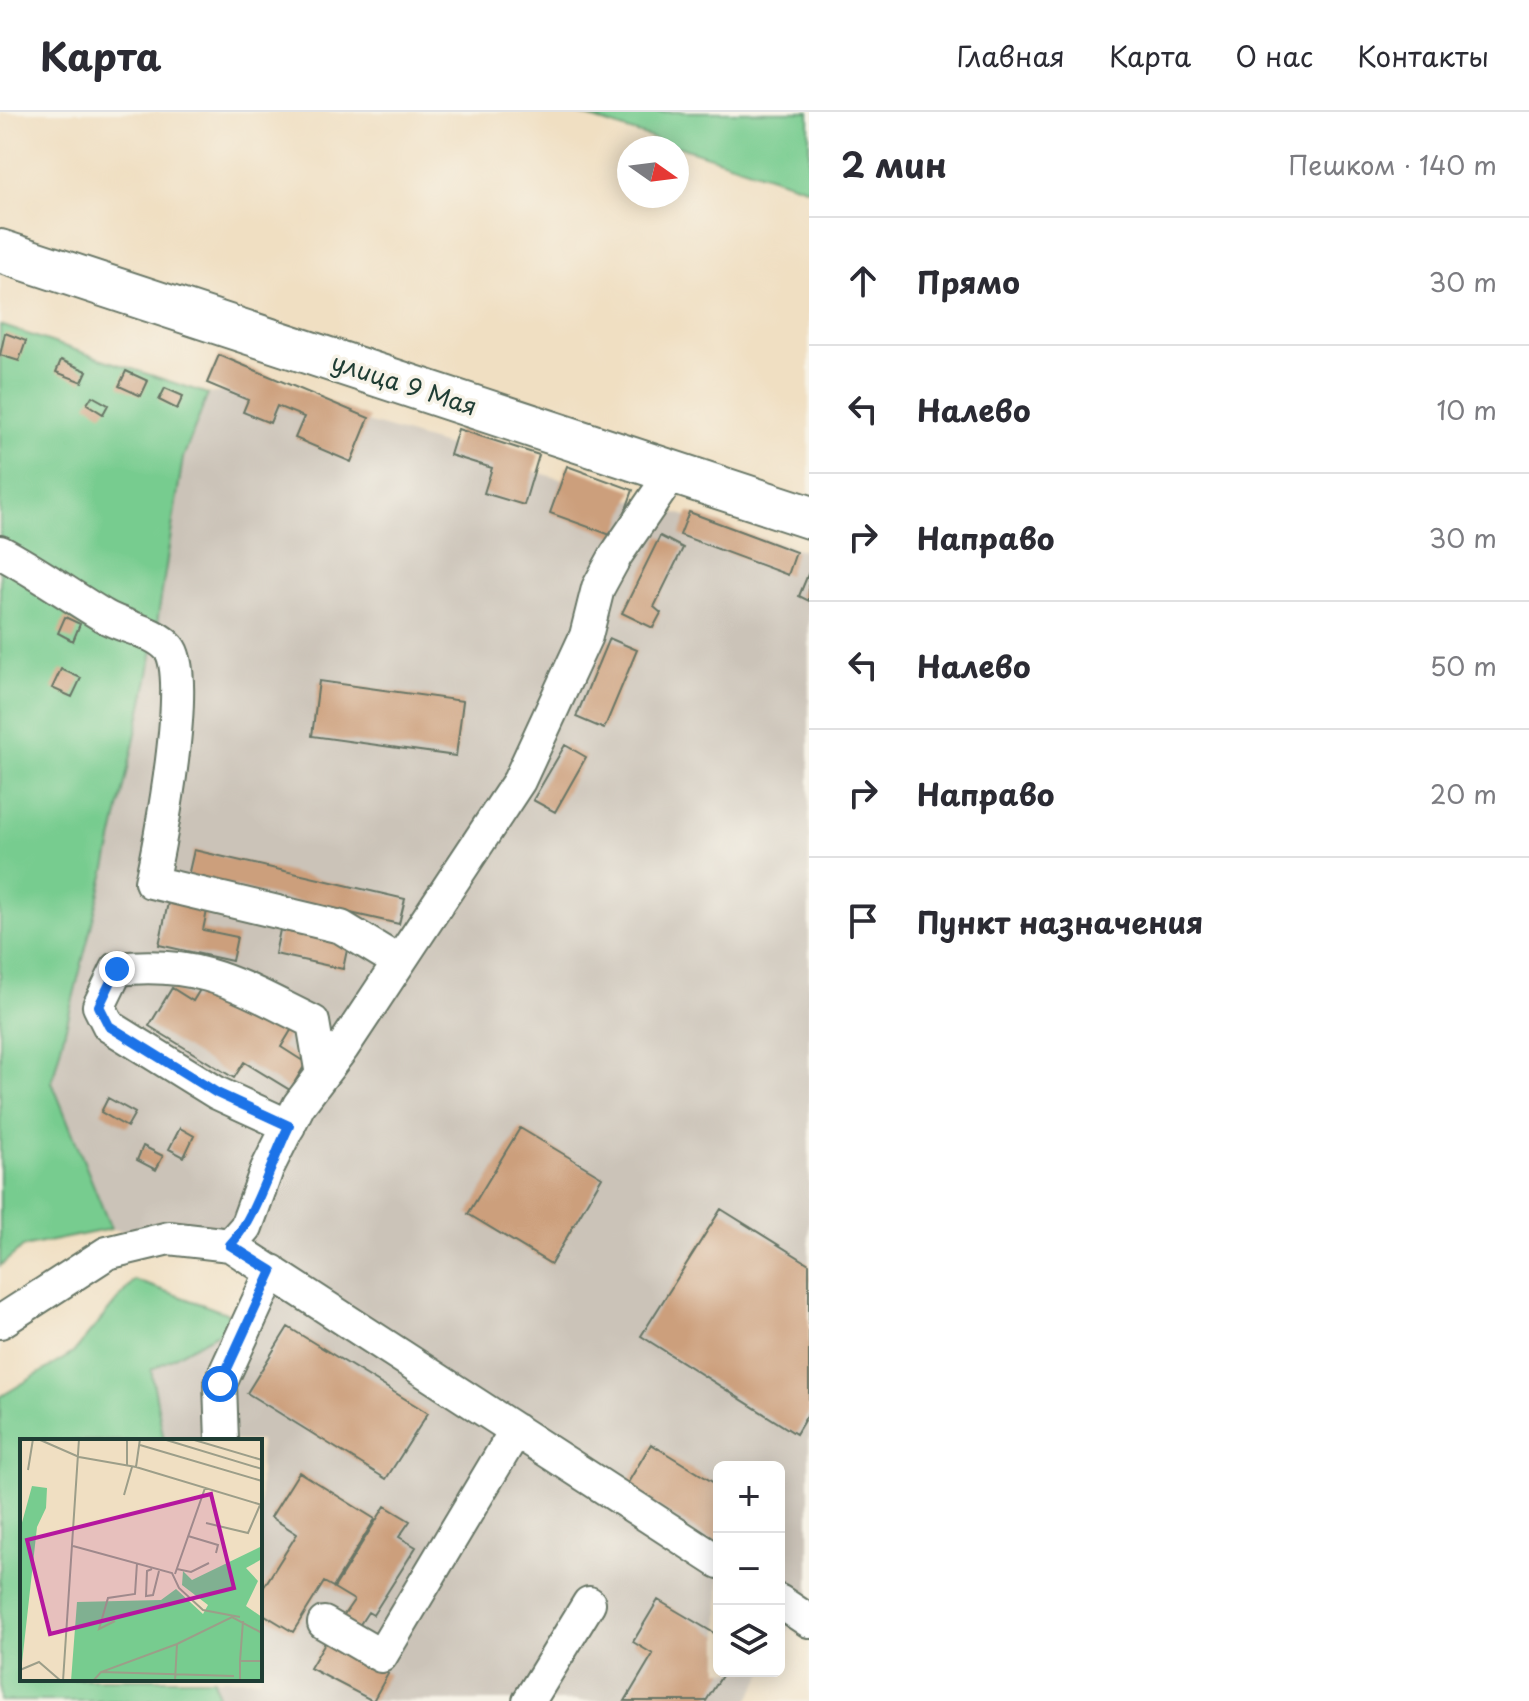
<!DOCTYPE html>
<html lang="ru">
<meta charset="utf-8">
<style>
body{margin:0;font-family:"Playpen Sans",sans-serif;background:#f7f7f7;color:#2b2b33}
.controls{position:absolute;right:24px;bottom:24px;display:grid;overflow:hidden;border-radius:12px;box-shadow:0 4px 20px #0003}
.controls button{width:72px;height:72px;display:grid;place-items:center;padding:0;border:0;border-bottom:2px solid #e1e1e2;background:#fff;color:#2b2b33;font:40px sans-serif}
.compass{position:absolute;left:617px;top:24px;width:72px;height:72px;border-radius:50%;background:#fff;box-shadow:0 4px 20px #0003;rotate:104deg}
.stop{position:absolute;width:24px;height:24px;margin:-18px;border:6px solid #1a73e8;border-radius:50%;background:#fff}
.stop.end{background:#1a73e8;border-color:#fff;box-shadow:0 2px 8px #0008}
.list{margin:0;padding:0;list-style:none}
h2{display:flex;justify-content:space-between;align-items:center;height:104px;margin:0;padding:0 32px;font-size:34px}
h2 small{font-size:26px;font-weight:400;color:#7c7c81}
.list li{display:grid;grid-template-columns:52px 1fr auto;gap:24px;align-items:center;box-sizing:border-box;height:128px;padding:0 32px;border-top:2px solid #e1e1e2}
.list b{display:block;font-size:30px;white-space:nowrap}
.list em{font-size:26px;font-style:normal;color:#7c7c81}
.icon{flex:none;width:44px;height:44px;fill:none;stroke:currentColor;stroke-width:2;stroke-linecap:round;stroke-linejoin:round}
.map{position:relative;flex:none;width:809px;height:1589px;overflow:hidden}
header{display:flex;align-items:center;gap:48px;box-sizing:border-box;height:112px;padding:0 40px;background:#fff;border-bottom:2px solid #e1e1e2}
header strong{font-size:38px}
nav{display:flex;gap:44px;margin-inline-start:auto;font-size:28px}
main{display:flex}
aside{flex:1;background:#fff}
.map>svg:first-child{display:block}
.industrial{fill:#cbc3b8}
.green{fill:#77cc8f;stroke:#4b8462;stroke-width:2}
.building{fill:#cc9f7b}
.lines{fill:none;stroke-linecap:round;stroke-linejoin:round}
.minor-casing{stroke:#687666;stroke-width:36}
.major-casing{stroke:#687666;stroke-width:46}
.minor{stroke:#fff;stroke-width:32}
.major{stroke:#fff;stroke-width:42}
.route{stroke:#1a73e8;stroke-width:10}
.labels{text-anchor:middle;stroke-width:7;stroke-linejoin:round;paint-order:stroke}
.street-label{font-size:24px;fill:#1f3d34;stroke:#f7f3e8}
.inset-road{fill:none;stroke:#9c9e89;stroke-width:2}
.view{fill:#b5179e;fill-opacity:0.15;stroke:#b5179e;stroke-width:4}
.inset-edge{fill:none;stroke:#1f3d34;stroke-width:4}
</style>
<header>
<strong>Карта</strong>
<nav><a>Главная</a><a>Карта</a><a>О нас</a><a>Контакты</a></nav>
</header>
<main>
<div class="map">
<svg width="809" height="1589" viewBox="0 0 809 1589">
<rect width="100%" height="100%" fill="#f7f3e8"/>
<filter id="ink" filterUnits="userSpaceOnUse"><feTurbulence type="fractalNoise" baseFrequency=".0125" numOctaves="2"/><feDisplacementMap in="SourceGraphic" scale="16" xChannelSelector="R" yChannelSelector="G"/><feConvolveMatrix kernelMatrix="1 2 1 2 8 2 1 2 1" color-interpolation-filters="sRGB"/></filter>
<filter id="wash" filterUnits="userSpaceOnUse"><feTurbulence type="fractalNoise" baseFrequency=".006" numOctaves="4" result="noise"/><feDisplacementMap in="SourceGraphic" scale="32" xChannelSelector="R" yChannelSelector="G"/><feGaussianBlur stdDeviation="1.8" result="paint"/><feColorMatrix in="noise" values="0 0 0 0 0 0 0 0 0 0 0 0 0 0 0 0 0 1.4 0 .05"/><feComposite in="paint" operator="in"/></filter>
<g filter="url(#wash)">
<rect width="100%" height="100%" fill="#f0dfc2"/>
<path class="industrial" d="M251,276l558,164v1042l-30,53v-180h-60v204h46l-17,30h-529l-5,-22h46v-238h-96l-13,-71 92,-51 29,-61 -161,-29 -59,-147 55,-218 42,-190 34,-216 25,-64z"/>
<path class="green" d="M572,0h237v77z
M0,213l208,69 -25,64 -34,216 -42,190 -55,218 59,147 -88,18 -23,19z
M134,1168l109,39 -92,51 13,71h-142v238h192l5,22h-219v-304l73,-44z"/>
<g id="blocks">
<path class="building" d="M5,221l21,8 -7,20 -19,-6z
M219,243l150,63 -18,44 -56,-24 9,-21 -27,-11 -7,17 -27,-11 5,-12 -41,-17z
M61,248l26,11 -5,11 -26,-10z
M126,259l22,10 -7,15 -22,-10z
M165,276l18,8 -6,13 -18,-9z
M92,284l16,9 -5,9 -16,-10z
M458,317l81,26 -15,50 -40,-12 8,-25 -42,-13z
M567,354l66,24 -17,47 -66,-24z
M689,400l107,40 -8,23 -108,-40z
M660,424l23,12 -29,59 7,6 -8,15 -31,-15z
M809,460v29l-10,-5z
M65,505l15,7 -7,17 -15,-8z
M609,526l28,12 -33,79 -28,-12z
M61,557l20,9 -9,19 -20,-9z
M319,569l144,20 -7,55 -144,-20z
M565,633l21,12 -31,55 -22,-12z
M194,738l211,49 -6,25 -211,-48z
M169,786l39,8 -5,24 34,7 -5,24 -73,-16z
M280,818l68,15 -5,24 -68,-15z
M209,863l84,52 -12,20 25,16 -16,27 -46,-28 -10,16 -85,-52 23,-38 21,13z
M108,986l27,15 -8,14 -26,-15z
M180,1016l14,8 -10,21 -15,-8z
M520,1016l82,49 -51,87 -83,-50z
M143,1034l20,10 -7,14 -19,-10z
M721,1097l88,55v148l-13,22 -155,-98z
M288,1215l140,86 -42,66 -139,-86z
M651,1332l68,42v58l-93,-58z
M299,1360l76,47 -42,68 -9,-5 -31,50 -33,-20v-19l37,-59 -26,-17z
M385,1394l25,15 -11,16 17,10 -43,68 -5,-3 -11,17 -16,-10 13,-19 -20,-12z
M658,1488l61,36v35h6l-19,30h-81l28,-47 -20,-12z
M327,1527l61,35 -15,27 -63,-33z"/>
</g>
</g>
<g filter="url(#ink)">
<use href="#blocks" fill-opacity="0" stroke="#687666" stroke-width="2"/>
<g class="lines">
<defs>
<path id="minor" d="M0,440c36,19 69,43 104,64 20,12 49,14 65,32 23,26 -9,196 -18,234l190,45 56,34
M289,1014l-72,-33 -108,-67 -10,-20 18,-37c86,-9 122,17 196,53l9,53
M230,1133l489,317
M0,1210l107,-69 62,-15 61,7 16,-18 21,-58 32,-64 44,-58 176,-266 67,-145 12,-48 18,-33 56,-82
M222,1329l-2,-57 52,-113
M779,1489l30,20
M324,1511l57,33 135,-226
M529,1589l60,-98"/>
<path id="major" d="M0,139l809,266"/>
</defs>
<use href="#minor" class="minor-casing"/>
<use href="#major" class="major-casing"/>
<use href="#minor" class="minor"/>
<use href="#major" class="major"/>
</g>
</g>
<g class="lines" filter="url(#ink)">
<path class="route" d="M117,857l-18,37 10,20 108,67 72,33c-18,36 -33,91 -59,119l42,26 -52,113"/>
</g>
<g class="labels">
<g class="street-label">
<text transform="translate(404 273) rotate(18)" y="8">улица 9 Мая</text>
</g>
</g>
<g transform="translate(20 1327)">
<rect width="242" height="242" fill="#f0dfc2"/>
<path d="M12,47l15,2 -1,20 -9,19 -17,154v-151zM242,107v13l-16,9 12,13 -12,25 16,11v64h-191l6,-79 84,-2 15,-11 27,25 5,-9 -26,-20 1,-14 9,9z" fill="#77cc8f"/>
<path class="inset-road" d="M18,0l41,18 57,10 126,38M143,0l99,30M171,0l71,21M120,6l122,36M107,27v-27M116,28l4,-28M8,31l5,-31M104,56l8,-28M186,84l42,10 12,-28M168,97l30,9 -2,8M53,107l99,27 7,15 24,22 37,7M132,130l-5,2 -1,25 7,-1 6,-24M157,130l14,3 18,-9M155,135l30,-86M95,182l-16,8 9,-31 27,-4 2,-31M157,205l55,-27 30,16M220,222l3,-40M0,231l19,-8 22,19M81,233l133,4M43,242l16,-242M73,242l8,-9 76,-28 -2,37M220,242v-20h22"/>
<path class="view" d="M191,55l23,94 -184,46 -23,-94z"/>
<rect width="242" height="242" class="inset-edge"/>
</g>
</svg>
<div class="controls">
<button>+</button>
<button>−</button>
<button><svg class="icon" aria-label="layers" viewBox="0 0 24 24"><path d="M12 4l9 5-9 5-9-5zM3 14l9 5 9-5"/></svg></button>
</div>
<svg class="compass" viewBox="-18 -18 36 36"><path d="M0-13l5 13h-10z" fill="#e53935"/><path d="M0 13l5-13h-10z" fill="#7c7c81"/></svg>
<div class="stop" style="left:220px;top:1272px"></div>
<div class="stop end" style="left:117px;top:857px"></div>
</div>
<aside>
<h2>2 мин<small>Пешком · 140 m</small></h2>
<ul class="list">
<li><svg class="icon" aria-label="ahead" viewBox="0 0 24 24"><path d="M12 20V5M6 11l6-6 6 6"/></svg><div><b>Прямо</b></div><em>30 m</em></li>
<li><svg class="icon" aria-label="left" viewBox="0 0 24 24"><path d="M17 20v-9H6M10 6l-5 5 5 5"/></svg><div><b>Налево</b></div><em>10 m</em></li>
<li><svg class="icon" aria-label="right" viewBox="0 0 24 24"><path d="M7 20v-9h11M14 6l5 5-5 5"/></svg><div><b>Направо</b></div><em>30 m</em></li>
<li><svg class="icon" aria-label="left" viewBox="0 0 24 24"><path d="M17 20v-9H6M10 6l-5 5 5 5"/></svg><div><b>Налево</b></div><em>50 m</em></li>
<li><svg class="icon" aria-label="right" viewBox="0 0 24 24"><path d="M7 20v-9h11M14 6l5 5-5 5"/></svg><div><b>Направо</b></div><em>20 m</em></li>
<li><svg class="icon" aria-label="arrive" viewBox="0 0 24 24"><path d="M6 21V4h12l-3 4 3 4H6"/></svg><div><b>Пункт назначения</b></div></li>
</ul>
</aside>
</main>
